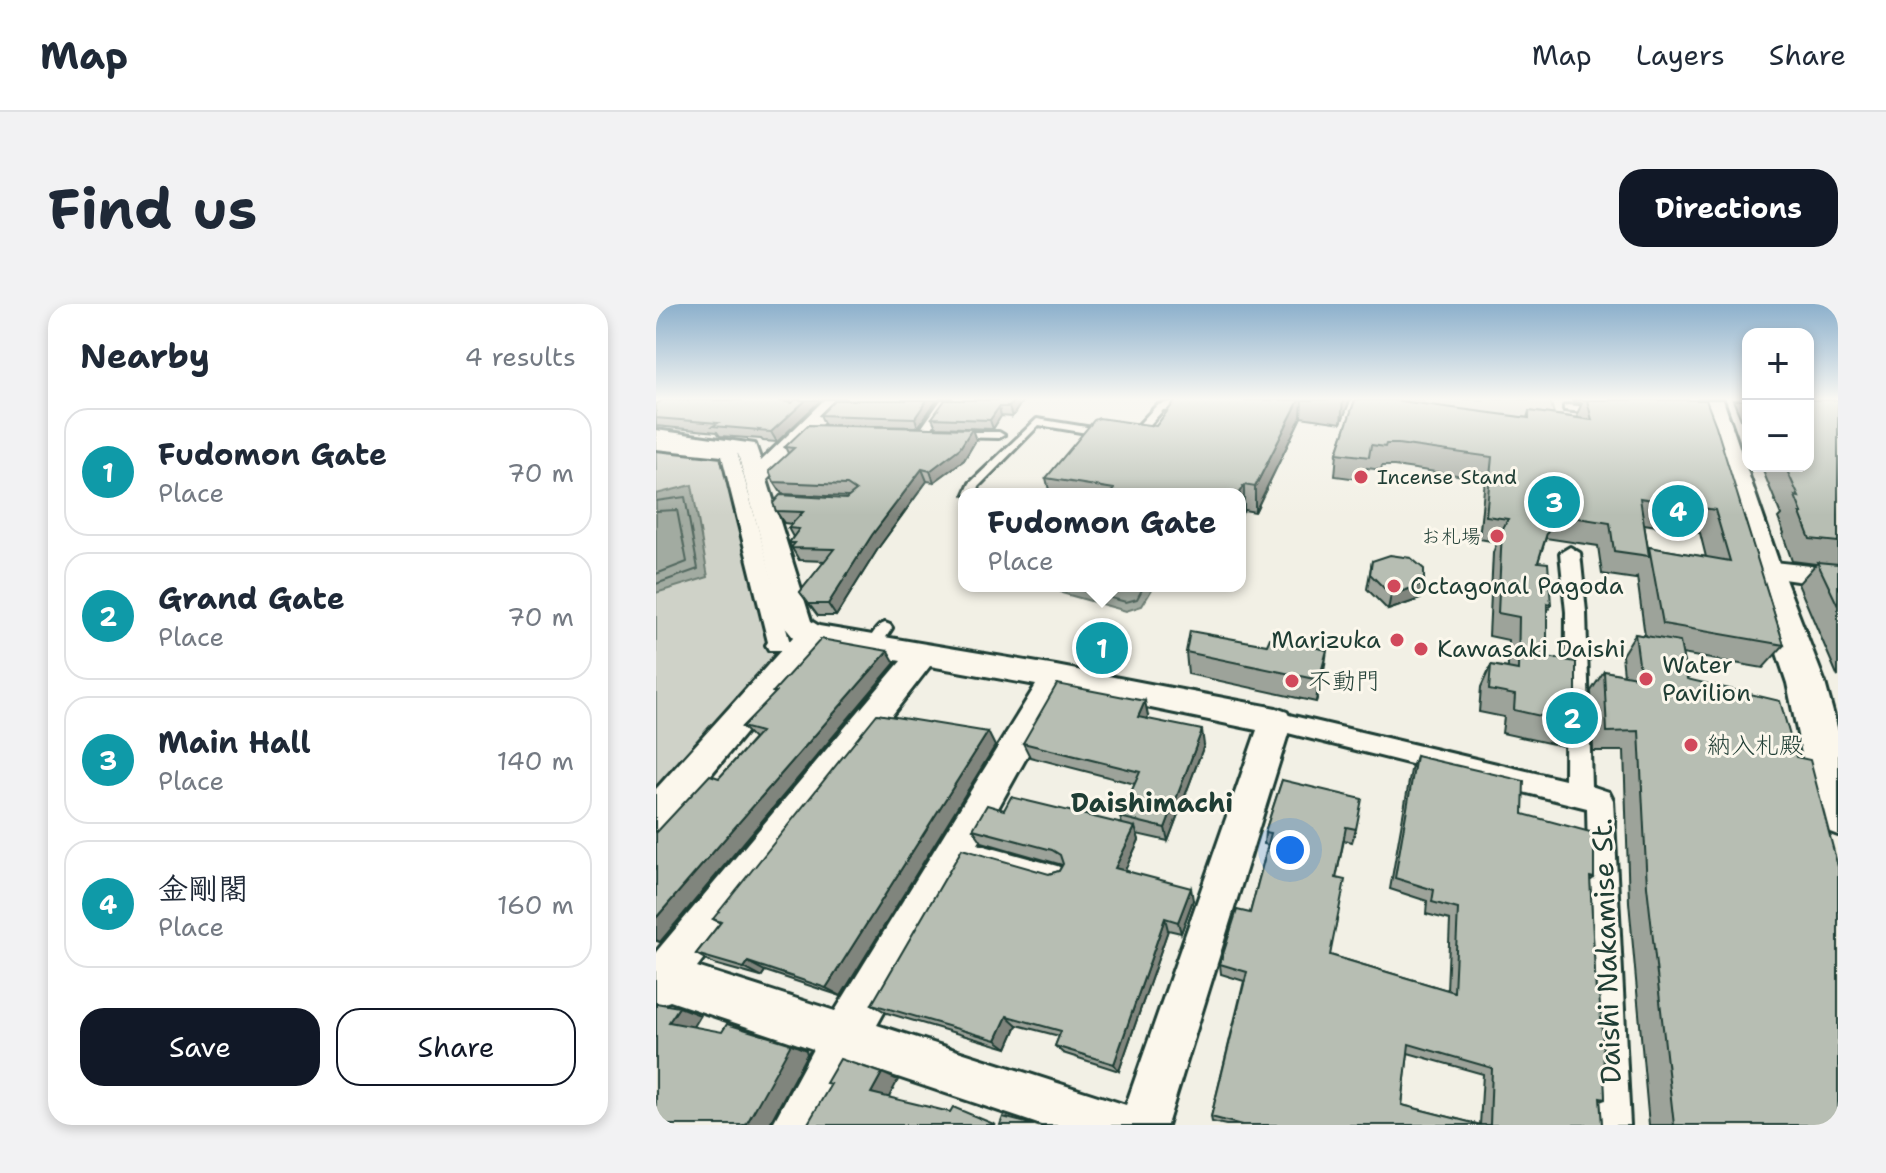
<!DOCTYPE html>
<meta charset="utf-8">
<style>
body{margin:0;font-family:"Shantell Sans","Klee One",sans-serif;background:#f2f2f3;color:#1f2937}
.controls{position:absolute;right:24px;top:24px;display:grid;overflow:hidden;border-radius:16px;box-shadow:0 4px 12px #0003}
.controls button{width:72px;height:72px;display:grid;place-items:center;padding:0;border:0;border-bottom:2px solid #e0e1e3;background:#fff;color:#1f2937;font:40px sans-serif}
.you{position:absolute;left:634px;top:546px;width:28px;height:28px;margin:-20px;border:6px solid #fff;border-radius:50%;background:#1a73e8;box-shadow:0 0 0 12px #1a73e833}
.badge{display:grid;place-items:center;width:52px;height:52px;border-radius:50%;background:#111827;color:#fff;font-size:26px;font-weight:700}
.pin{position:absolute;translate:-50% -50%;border:4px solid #fff;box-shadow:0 2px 8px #0006}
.popup{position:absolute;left:302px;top:184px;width:288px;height:104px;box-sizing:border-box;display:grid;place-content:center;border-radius:16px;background:#fff;filter:drop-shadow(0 2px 6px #0005);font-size:26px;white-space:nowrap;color:#747a83}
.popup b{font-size:30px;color:#1f2937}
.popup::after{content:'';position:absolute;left:50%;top:100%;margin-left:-16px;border:16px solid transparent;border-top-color:#fff}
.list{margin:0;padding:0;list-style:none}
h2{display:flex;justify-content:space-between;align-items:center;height:104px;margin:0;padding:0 32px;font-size:34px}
h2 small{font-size:26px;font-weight:400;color:#747a83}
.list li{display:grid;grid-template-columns:52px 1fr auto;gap:24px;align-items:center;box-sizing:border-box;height:128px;margin:0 16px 16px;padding:0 16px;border:2px solid #e0e1e3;border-radius:24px}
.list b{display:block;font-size:30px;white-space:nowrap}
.list p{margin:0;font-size:26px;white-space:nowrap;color:#747a83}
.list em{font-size:26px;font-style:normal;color:#747a83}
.actions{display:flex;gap:16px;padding:24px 32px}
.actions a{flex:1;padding:18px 0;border:2px solid #111827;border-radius:24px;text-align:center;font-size:28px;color:#111827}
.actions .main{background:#111827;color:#fff}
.map{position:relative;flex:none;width:1182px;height:821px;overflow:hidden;border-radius:24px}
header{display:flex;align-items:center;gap:48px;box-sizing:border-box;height:112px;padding:0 40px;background:#fff;border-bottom:2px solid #e0e1e3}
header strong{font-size:38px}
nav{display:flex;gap:44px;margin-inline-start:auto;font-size:28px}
.intro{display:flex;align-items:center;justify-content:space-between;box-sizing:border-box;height:192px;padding:0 48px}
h1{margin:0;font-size:56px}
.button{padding:20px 36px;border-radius:24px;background:#111827;color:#fff;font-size:28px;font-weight:700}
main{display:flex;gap:48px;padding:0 48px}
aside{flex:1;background:#fff;border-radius:24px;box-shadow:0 4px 12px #0003}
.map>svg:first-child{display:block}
.green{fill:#cfd2c8;stroke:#77887e;stroke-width:2}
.water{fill:#a2aba1;stroke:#6e7f75;stroke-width:2}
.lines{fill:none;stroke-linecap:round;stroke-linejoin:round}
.shore{stroke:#536960;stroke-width:2}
.service-casing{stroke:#1f3d34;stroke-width:6}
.pedestrian-casing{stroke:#1f3d34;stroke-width:6}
.minor-casing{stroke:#1f3d34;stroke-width:6}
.tertiary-casing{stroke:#1f3d34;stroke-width:6}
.service{fill:#fbf7ec;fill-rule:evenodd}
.pedestrian{fill:#fbf7ec;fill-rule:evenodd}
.minor{fill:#fbf7ec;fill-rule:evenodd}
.tertiary{fill:#fbf7ec;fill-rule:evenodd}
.wall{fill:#9da39a;stroke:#1f3d34;stroke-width:2;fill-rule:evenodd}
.shaded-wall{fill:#80857d;stroke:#1f3d34;stroke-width:2}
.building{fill:#b7beb3;stroke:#1f3d34;stroke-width:2}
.poi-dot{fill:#d1495b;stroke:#fbf7ec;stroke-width:3}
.labels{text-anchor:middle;stroke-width:6;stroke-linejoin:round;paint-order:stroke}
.far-poi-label{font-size:20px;fill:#1f3d34;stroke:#fbf7ec;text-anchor:start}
.poi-label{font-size:24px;fill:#1f3d34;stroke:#fbf7ec;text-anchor:start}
.neighbourhood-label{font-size:26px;font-weight:bold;fill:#1f3d34;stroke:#fbf7ec}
.near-street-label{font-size:28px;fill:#1f3d34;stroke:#fbf7ec}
</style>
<header>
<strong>Map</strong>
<nav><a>Map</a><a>Layers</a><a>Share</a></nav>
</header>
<div class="intro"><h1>Find us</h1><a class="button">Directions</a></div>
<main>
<aside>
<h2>Nearby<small>4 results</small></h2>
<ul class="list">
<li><span class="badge" style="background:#0f9aa8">1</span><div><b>Fudomon Gate</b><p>Place</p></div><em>70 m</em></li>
<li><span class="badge" style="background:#0f9aa8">2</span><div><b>Grand Gate</b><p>Place</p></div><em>70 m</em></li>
<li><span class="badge" style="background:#0f9aa8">3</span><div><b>Main Hall</b><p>Place</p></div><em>140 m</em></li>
<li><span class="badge" style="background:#0f9aa8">4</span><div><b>金剛閣</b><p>Place</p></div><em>160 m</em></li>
</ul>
<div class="actions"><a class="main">Save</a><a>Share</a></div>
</aside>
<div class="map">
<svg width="1182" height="821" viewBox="0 0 1182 821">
<rect width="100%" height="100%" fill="#f2f0e5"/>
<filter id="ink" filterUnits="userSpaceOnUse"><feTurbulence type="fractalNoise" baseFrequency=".0125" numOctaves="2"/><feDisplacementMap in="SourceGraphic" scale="16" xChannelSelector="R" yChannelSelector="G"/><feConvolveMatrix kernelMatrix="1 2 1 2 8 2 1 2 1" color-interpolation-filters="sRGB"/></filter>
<g filter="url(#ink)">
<path class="green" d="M708,96h186l10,34z
M0,138l83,8 50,197 -133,149z"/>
<path class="water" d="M36,181l16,92 -52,16v-99z
M399,282h99l-12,20 -16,5 -64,-18z"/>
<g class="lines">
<path class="shore" d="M0,197l29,-4 13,72 -42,15
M0,207l21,-1 10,52 -31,12
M410,282l60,16 11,-3 7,-13"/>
<defs>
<path id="service" d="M285,96h10l-24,35h-8l-1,-2z
M525,96h11l-6,6 -23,4 -27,30h-8v-4l29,-31z
M911,101l34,3 5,3 -5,3 -37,-4v-4z
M381,115l68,11 5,3 -5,3 -66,-11 -60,61 -2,8h-12l5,-11z
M292,128h51l5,3 -5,3 -47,-1 -4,-1z
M229,319l5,2 2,3 -13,20h-10l-2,-4c4,-8 10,-19 18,-21z
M303,535l98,27 7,3 3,6 -3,6 -7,3 -98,-29 -7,-2 -2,-6 2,-6z"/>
<path id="pedestrian" d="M0,135l73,8 8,5 53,191 -5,7h-16l-3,-5 2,-3 -46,-186 -66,-7z
M914,243l10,6 6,59 5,174 18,6 4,8 17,325h-36l-7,-317 -311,-78 -9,-2 -3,-7 3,-7 9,-2 289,68 1,-168 -6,-59z"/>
<path id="minor" d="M168,96h21l-78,80 44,141 8,5 237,40 220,42 11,4 5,9 -125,404h-126l-185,-62 -34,62h-50l41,-76 -143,-48 -14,5v-54l245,-291 -83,-15 -149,179 -13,5v-41l137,-152 -9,-11 -46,-172 -82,-12v-12l99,14 6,17zM274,362l106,19 -201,326 -138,-44zM408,386l193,40 -131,375 -249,-80z
M1109,257l73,8v18l-82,-12 -4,-6 4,-6z"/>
<path id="tertiary" d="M1043,96h24l58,169 44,114 13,48v104l-16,-6 -7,-14 -28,-132 -38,-114z"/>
</defs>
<use href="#service" class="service-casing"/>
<use href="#pedestrian" class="pedestrian-casing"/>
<use href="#minor" class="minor-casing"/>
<use href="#tertiary" class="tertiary-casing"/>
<use href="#service" class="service"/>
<use href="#pedestrian" class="pedestrian"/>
<use href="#minor" class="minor"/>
<use href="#tertiary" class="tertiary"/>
</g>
<path class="wall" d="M7,96h128l-1,3h2l3,-3h26l-44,42 -14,-1 -2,-2 -41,-3 -3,-4 -61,-6v-22z
M179,96h102l-19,27 -93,-2 -5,-10z
M367,96l-11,17 -11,-1 -8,13 -57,-2 -4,-9z
M520,96h174l-9,23 -40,-6 -46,95 -11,-2 -4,6v-22h-190l-4,-16 110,-52z
M699,96l172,18 2,-7 49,7 -1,-4 5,-11 -9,-1 -1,-2h134l78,245 -21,23 -81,-14 5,25 151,446h-189l-20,-223 -5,-151h-31l-2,-60 13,-20 20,4 -2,-20 13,-21 10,2 -8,-59 -2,2 -33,-5 -4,-28 -52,-8 -8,24 13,43 -4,7v45l29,67 -14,22 -60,-13 2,-16 -25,-5 2,-25 10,-22 17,3v-28l-19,-4 4,-83 4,-11 -18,-3 6,-60 -91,-13h-12l-1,4 -14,-2 -2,12 -30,-4 2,-23zM988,220l56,9 6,24 -57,-10 -1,2z
M1077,96h15v36z
M1182,96v277l-40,-93 18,-20 -24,-3 -9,-26 1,-2 -6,-15 3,-3 -20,-49h47z
M320,136l-12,20 -30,22 -7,-1 -48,66 -43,69h-18l-18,-24 25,-31 -26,-1 -10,-17 4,-6 -5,-9 4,-4 -8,-1 -8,-12 70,-12 3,-2 -67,-3 -8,-12 14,-29 -3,-6z
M716,257l48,38 -32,11 -21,-21z
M611,341l57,27 -8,30 -128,-28 -2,-22z
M239,359l-235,279 -4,-1v-108l63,-55 35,-39 -12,-12 33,-33 -2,-2z
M492,412l-1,3 57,26 -36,96 -31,-7 2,6 -14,30 68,30 -12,33 -13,-3 -49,141 -56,-18 -8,-7 4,-10 -42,-11 -10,23 -120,-35 -15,-9 177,-130 10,-3 3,-6 -80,-23 -9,-13 31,-19 118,14 -2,-7 15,-33 -105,-27 -7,-14z
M339,442l-154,250 -76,-25 -4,6 -47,-13 -18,-10 24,-31 -7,-4z
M760,452l107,58 71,64 -4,3 6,112 9,106 -5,2 2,24h-376l-14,-3 -1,-5 33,-136 -23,-7 -1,-10 30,-51 18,-68 -4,-1 1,-12 17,-52 74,49 -4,13 -8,-2 -8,38 -6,77 117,35 3,-70 -24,-6 1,-13 -37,-12 21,-119zM752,749l75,21 -3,51 -78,-20z"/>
<path class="shaded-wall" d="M150,96h15l-44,42 -6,-10z
M271,96h10l-19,27 -3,-9z
M358,96h9l-11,17 -3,-10z
M643,96h3l-1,17 -46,95v-25z
M687,96h7l-9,23z
M343,103l2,9 -8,13 -3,-9z
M316,125l4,11 -12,20 -30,22 -4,-11z
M266,165l5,12 -48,66 -43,69 -8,-12 44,-69z
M588,181v25l-4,6v-22h-2z
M768,280l-4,15 -32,11 3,-15z
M671,346l-3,22 -8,30 3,-22z
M232,347l7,12 -235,279 -4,-2v-22z
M489,397l3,15 -7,16 -3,-15z
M546,426l2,15 -36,96 -3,-13z
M332,428l7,14 -154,250 -15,-8z
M479,523l4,13 -19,41 -5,-13z
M535,584l2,12 -12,33 -3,-11z
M509,614l3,12 -49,141 -5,-7z
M92,658l17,9 -4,6 -17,-9z
M23,703l21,8 -9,15 -22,-8z
M351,712l10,9 -10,23 -11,-8z
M133,739l17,7 1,4 -38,71h-23z
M226,769l16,7 -10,19 -17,-6z"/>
<path class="building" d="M7,96h117v1l12,2 3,-3h11l-35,32 -14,-1 2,-1 -46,-4 5,-3 -62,-5v-14z
M179,96h92l-12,18 -95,-3z
M289,96h69l-5,7h-10l-9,13 -58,-2z
M520,96h123l-44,87 -11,-2 -6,9h-128l4,-5 -68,-11 48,-58 5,-2 57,8z
M699,96h38l136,18v-7l63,9 -5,-20h119l10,26 68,219 -121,-21 -14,-77 81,14 -15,-51 -75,-12 9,58 -35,-5 -4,-28 -57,-9 -15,48 10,1 3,42 -4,-1v53l29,5v62l-62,-14 1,-15 -26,-5 2,-25 27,5 1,-53 -21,-4 4,-83 6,-11 -22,-3 6,-59 -94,-13h-12l-1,3 -14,-2 -2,12 -32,-4z
M1152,96h30v142l-28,-3 -10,-26h2l-7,-17 4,1 -14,-31h23z
M152,121l164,4 -12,19 -30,23 -8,-2 -50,66 -44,69h-19l-9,-12 34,-43 -43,-1 4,-5h-6l10,-14 -11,-1 15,-16 -27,-1 -3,-8 7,-8 66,4 10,-8 -9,-6 -73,-3 -5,-11 25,-23 -9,-1z
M734,251l21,3 13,11v15l-33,11 -21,-21 2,-13z
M1161,258l21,2v42z
M534,327l77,14 3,-7 57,12 -8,30 -133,-28z
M979,330l45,8 7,37 93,22 16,56 14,3 28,107v258h-164l-27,-239 -8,-155 -32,1 -3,-61 37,7z
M165,335l67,12 -232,267v-85l54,-58 9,3 42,-46 -19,-5 34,-35h-3z
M401,380l88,17 -7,16 64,13 -37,98 -45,-11 20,-45 -117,-29z
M221,410l111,18 -162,256 -78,-26 -4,6 -48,-14 25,-32 -8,-3z
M760,452l108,25 -1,33 71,19v45l-4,-1 6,116h3l4,51 2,55 -5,-1 2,27h-112l2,-57 -83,-24 -7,61 79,20h-239l-31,-8 36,-145 -27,-8 17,-54 13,3 21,-80 -6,-1 17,-52 80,19 -6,30 -10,-2 -10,51 9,2 -15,75 124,37 4,-83 -26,-7 2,-12 -39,-12z
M355,493l124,30 -20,41 76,20 -13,34 -13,-4 -51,146 -59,-18 6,-15 -54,-15 -11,24 -124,-36 90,-155 87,25 10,-3 4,-7 -3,-9 -8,-5 -79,-21 14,-24 17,5z
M0,699l23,4 -10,15 53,10 5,-8 62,19 1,3 -44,79h-90z
M184,755l42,14 -11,20 79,19 3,-5 43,18h-189l24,-41 -5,-1z
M347,813l31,8h-34z"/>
</g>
<linearGradient id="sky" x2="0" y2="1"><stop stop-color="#8cb0cc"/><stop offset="0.45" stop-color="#f9f8f3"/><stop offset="1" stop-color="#f9f8f3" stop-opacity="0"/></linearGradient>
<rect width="1182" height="211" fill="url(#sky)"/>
<g class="poi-dot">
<circle cx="705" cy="173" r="8"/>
<circle cx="841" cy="232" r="8"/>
<circle cx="738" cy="282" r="8"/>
<circle cx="741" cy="336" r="8"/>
<circle cx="765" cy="345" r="8"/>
<circle cx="990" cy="375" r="8"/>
<circle cx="636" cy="377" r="8"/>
<circle cx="1035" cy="441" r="8"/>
</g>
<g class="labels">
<g class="far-poi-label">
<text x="721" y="180">Incense Stand</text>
<text x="825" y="239" text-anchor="end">お札場</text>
</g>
<g class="poi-label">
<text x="754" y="290">Octagonal Pagoda</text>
<text x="725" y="344" text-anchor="end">Marizuka</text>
<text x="781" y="353">Kawasaki Daishi</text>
<text x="1006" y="369">Water<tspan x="1006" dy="28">Pavilion</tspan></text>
<text x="652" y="385">不動門</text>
<text x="1051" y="449">納入札殿</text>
</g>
<g class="neighbourhood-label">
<text x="496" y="508">Daishimachi</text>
</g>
<g class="near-street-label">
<text transform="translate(950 647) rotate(-92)" y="10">Daishi Nakamise St.</text>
</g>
</g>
</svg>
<div class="controls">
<button>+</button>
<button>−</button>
</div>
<div class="you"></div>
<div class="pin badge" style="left:446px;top:344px;background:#0f9aa8">1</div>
<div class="popup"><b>Fudomon Gate</b>Place</div>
<div class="pin badge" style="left:916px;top:414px;background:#0f9aa8">2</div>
<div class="pin badge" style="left:898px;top:198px;background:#0f9aa8">3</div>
<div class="pin badge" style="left:1022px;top:207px;background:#0f9aa8">4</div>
</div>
</main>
